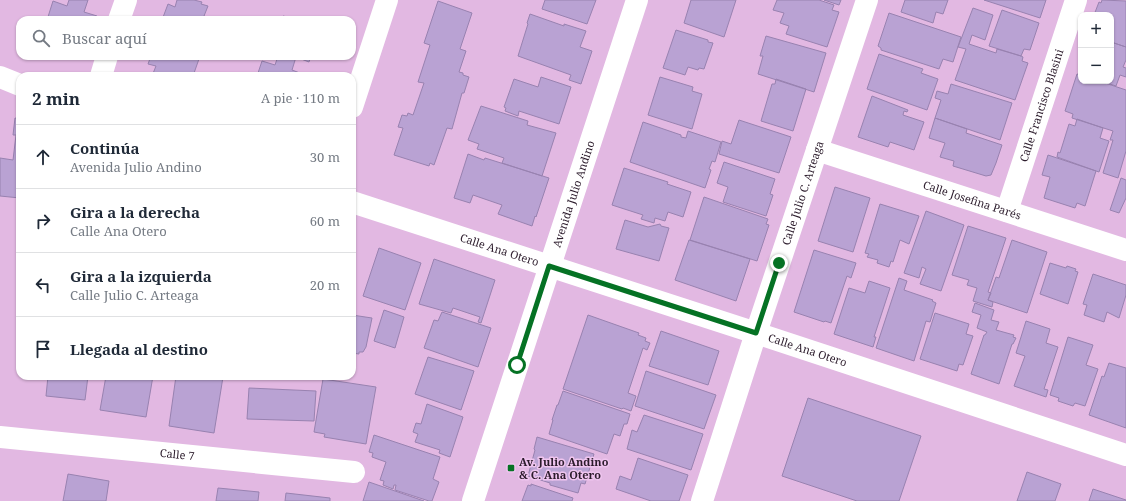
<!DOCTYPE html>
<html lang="es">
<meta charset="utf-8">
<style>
body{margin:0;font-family:"Noto Serif",serif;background:#f2f2f3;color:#1f2937}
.controls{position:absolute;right:12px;top:12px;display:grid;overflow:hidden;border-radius:8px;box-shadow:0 1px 3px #0004}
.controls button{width:36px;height:36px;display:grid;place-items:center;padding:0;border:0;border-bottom:1px solid #e0e1e3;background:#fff;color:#1f2937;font:20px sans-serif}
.stop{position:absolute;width:12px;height:12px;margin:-9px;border:3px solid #057224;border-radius:50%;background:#fff}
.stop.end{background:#057224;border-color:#fff;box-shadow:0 1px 4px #0008}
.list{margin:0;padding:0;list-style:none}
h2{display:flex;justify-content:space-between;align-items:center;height:52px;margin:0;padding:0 16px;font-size:17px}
h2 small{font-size:13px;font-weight:400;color:#747a83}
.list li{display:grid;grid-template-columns:26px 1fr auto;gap:12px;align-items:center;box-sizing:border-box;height:64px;padding:0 16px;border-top:1px solid #e0e1e3}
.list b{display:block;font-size:15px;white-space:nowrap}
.list p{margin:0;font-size:13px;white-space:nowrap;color:#747a83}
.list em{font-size:13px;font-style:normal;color:#747a83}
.icon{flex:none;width:22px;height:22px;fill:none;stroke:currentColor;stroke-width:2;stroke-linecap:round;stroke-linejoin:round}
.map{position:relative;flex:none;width:1126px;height:501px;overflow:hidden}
.search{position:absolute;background:#fff;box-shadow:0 1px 3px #0004;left:16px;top:16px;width:340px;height:44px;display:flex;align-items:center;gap:10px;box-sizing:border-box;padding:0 14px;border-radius:12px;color:#747a83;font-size:15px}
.panel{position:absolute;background:#fff;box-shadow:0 1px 3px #0004;left:16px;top:72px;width:340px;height:308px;border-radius:12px}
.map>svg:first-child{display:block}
.building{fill:#b9a2d3;stroke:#9882b0}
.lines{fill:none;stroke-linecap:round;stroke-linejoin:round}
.minor{stroke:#fff;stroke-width:22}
.route{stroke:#057224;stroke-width:5}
.poi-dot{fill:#057224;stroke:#efc5ef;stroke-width:1.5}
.labels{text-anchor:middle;stroke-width:3;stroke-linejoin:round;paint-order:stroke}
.street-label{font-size:11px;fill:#2b1b2b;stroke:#efc5ef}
.poi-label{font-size:11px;font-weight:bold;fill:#2b1b2b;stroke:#efc5ef;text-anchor:start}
</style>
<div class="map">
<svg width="1126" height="501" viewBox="0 0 1126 501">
<rect width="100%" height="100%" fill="#e2b8e2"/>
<path class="building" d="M69,0h19l-4,12 13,4 -2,4h-48l6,-19 14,5z
M177,0h17l8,2 -1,2 7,2 -4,10 7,3v1h-49l6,-16 7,3z
M545,0h51l-9,24 -45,-15z
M691,0h45l-12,37 -40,-14z
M777,0h42l15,5 -2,5 7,2 -12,35 -41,-13 3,-8 -9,-3 4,-10 -11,-3z
M824,0h17l-2,5z
M905,0h43l-5,14 -7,-2 -3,11 -32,-11z
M984,0h62l-6,18z
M1102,0l24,1v46l-15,-5v-27h-17l5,-13 2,1z
M438,1l34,12 -12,36 6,2 -7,21 4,1v2l6,2 -5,16h-2l-10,36 -5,-1 -13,37 -4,-2 -1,3 -35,-11 9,-27 -5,-1 4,-12 5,1 1,-3 5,2 11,-32 -6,-1 12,-37 -6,-2z
M973,8l20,7 -8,25 -13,-5 -3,9 27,9 1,-4 24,7 2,1 -1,4 6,2 -13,37 -60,-20 11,-31 -8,-2z
M1002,10l37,13 -9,27 -6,-1 -3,7 -32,-10z
M889,13l72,24 -8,25 -10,-3 -4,10 -58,-19v-2l-3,-2z
M530,14l34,12v-2l22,7 -6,16 12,4 -11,33 -12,-4 2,-5 -53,-19 9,-29 1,-3 -1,-1z
M283,16l8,2v-1l10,3h-19z
M676,30l32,10v2l5,1 -9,26 -5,-1 -1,2 -10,-3 -3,8 -22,-7z
M766,36l60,17 -12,39 -56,-18 5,-18h-3z
M1111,42l15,5v13l-3,7 3,1v9l-6,-2 -4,11 -15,-5h10z
M879,54l44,15 -2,4 17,6 -11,31 -60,-21z
M151,56h49l-7,20h-41l4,-10 -8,-2z
M278,56h33l-2,6 -13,-5 -4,13 13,5 -1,1h-47l5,-15 13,4z
M1077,74l4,1v6h18l27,9v61l-8,27 -15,-5 10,-33h-3l3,-9 -41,-13 1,-4 -8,-3z
M541,77l30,10 -12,37 -40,-13 -1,5 -13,-5 1,-3 -2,-1 10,-28 24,8z
M660,77l33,10 -1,4 10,3 -10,35 -44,-14z
M776,79l30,10 -13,42 -32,-10 11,-37h3z
M951,84l61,19 -12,37 -65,-22 6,-18 -6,-2 2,-7 11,3z
M872,96l36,14 -1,2 -3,-1 -1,4 21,7 -10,28 -24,-8 -2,5 -30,-10z
M481,106l47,15 -1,4 29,8 -14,43 -40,-13 2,-5 -27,-9 2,-5 -11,-4z
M15,118l5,1v79l-20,-2v-38l13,2 3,-25h-3z
M935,118l32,11 -1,4 36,12 -6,18 -5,12 -5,1 -33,-10 1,-5 -14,-4 5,-14 -16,-5z
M1077,119l26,9 -3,10 9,3 -10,31 -42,-15 1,-5 2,1 9,-29 6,2z
M739,120l52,17 -12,36 -60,-19 3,-13 9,3z
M643,122l38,13v2l5,1 2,-7 33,11 -6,20 -3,-1 -3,8 2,1 -6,18 -75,-26z
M468,154l16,6 1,-2 64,20 -13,39 -1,-1 -3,10 -34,-12 4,-9 -29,-10 -3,8 -16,-5z
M1048,155l48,16 -11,35 -8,-3 -2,5 -31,-10 6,-21 -8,-2z
M724,162l51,17 -5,15 3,1 -7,21 -43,-14 5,-15 -11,-4z
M624,168l44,14 -1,2 24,8 -8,25 -15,-5 -3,9 -10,-3 -1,5 -13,-4 2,-4 -31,-10z
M1121,178l5,2v18l-7,15 -9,-3z
M835,187l35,11 -17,54 -35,-11z
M704,197l64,22 -2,5 3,1 -12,36 -67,-21z
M880,204l39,12 -10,28 -9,-4 -7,22 -2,-1 -2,6 -12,-4 1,-3 -11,-3 2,-3 -4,-1z
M926,211l38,14 -23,66 -21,-7 6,-15 -4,-2 -3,11 -15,-5z
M625,220l23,7 12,-3 1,2 8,2 -10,33 -43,-12z
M968,226l38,12 -18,54 3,1 -3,7 5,2 -1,5 -19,-6 4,-13 -10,-3 2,-5 -17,-5z
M689,240l61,19 -14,42 -61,-21z
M1012,240l35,12 -20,61 -39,-13 8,-23 3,1z
M379,248l42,15 -16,47 -42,-14z
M814,250l42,13 -5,15 -4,-2 -16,47 -6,-2 -1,1 -30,-10z
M434,259l61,21 -14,43 -3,-1 2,-5 -27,-9 -2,5 -32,-9z
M1050,263l16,5 1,-2 9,3 -1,2 3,1 -10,32 -28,-10z
M1093,274l33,11v10l-7,23 -12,-6 -3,10 -20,-7 3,-10 -4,-1z
M899,278l8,3 -3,9 29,10 -1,1 4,2 -6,19 -4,-1 -12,40 -38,-13z
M869,281l21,7 -16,49h2l-3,10 -39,-13 15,-46 16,5z
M975,303l19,7 -3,10 8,2 -3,8 18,5 -1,2 3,1 -3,6h-1l-13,40 -28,-10 13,-39h1l2,-3 -10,-4 4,-13 -9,-3z
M384,310l20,7 -9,31 -21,-7z
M442,312l49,16 -13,39 -54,-19 10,-28 4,1z
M935,313l34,11 -3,10 7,2 -10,29 -4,-1 -2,7 -37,-12z
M352,315l20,3 -6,29 -3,5h-4v2l-7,-1z
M588,315l51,18 -1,2 8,3 -1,3 5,2 -3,7 -4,-2 -15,45 8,3 -5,15 -8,-3 -1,1 -59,-20z
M1026,321l24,8 -4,14 12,4 -14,42 4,1 -2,7 -32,-11 11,-30 -9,-3z
M661,331l58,20 -11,34 -59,-19z
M1068,337l25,8 -7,20 12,4 -13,37 -10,-3 -2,3 -15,-5 1,-3 -9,-3z
M428,357l46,14 -13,39 -46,-16z
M1109,363l17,5v60l-37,-13 13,-39 2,1z
M646,371l70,24 -12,34 -69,-23z
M48,376h40l-3,24 -39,-4z
M106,376h47l-7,41 -46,-7z
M176,376h38l9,1 -9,56 -45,-7z
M323,379l53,8 -10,57 -42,-7 1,-3 -11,-2z
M249,388l67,3 -2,30 -67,-2z
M563,391l67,23 -3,10h-3l-4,12 -6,-2 -7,20 -58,-20 4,-14h-1l5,-15h1z
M808,398l113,38 -22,65h-42l-75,-25z
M427,404l36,13 -13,40 -11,-4 1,-3 -25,-8 3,-8 -5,-2 3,-9 5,1z
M644,415l59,19 -12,36 -64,-21 5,-19 5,2z
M374,435l66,22 -7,22 6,3 -7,19h-3l-34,-11 1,-5h-2l-1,4 -10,-4 1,-4 -4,-1 6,-18 -14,-5 1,-4 -4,-1z
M537,437l57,17 -9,30 -4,-1 -3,10 -28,-8v-2l-22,-7 7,-26 -1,-1z
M638,458l50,17 -9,26h-28l-35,-12 4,-13 11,4z
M1027,472l34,12 -6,17h-38z
M68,474l41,7 -3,20h-43z
M369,482l55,19h-61z
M531,484l42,14 -1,3h-50l6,-16 3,1z
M218,488l41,4 -1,9h-42z
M1093,489l33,11v1h-37z
M286,493l44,5v3h-45z"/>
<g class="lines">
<g class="minor">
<path d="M119,20l7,-20"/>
<path d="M101,76l6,-20"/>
<path d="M0,77l20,8"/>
<path d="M352,107l35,-107"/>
<path id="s1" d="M817,150l309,100"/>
<path id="s2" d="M352,202l404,131 370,122"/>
<path id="s3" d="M1007,211l69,-211"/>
<path id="s4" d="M0,437l354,35"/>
<path id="s5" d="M473,501l164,-501"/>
<path id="s6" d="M702,501l54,-168 111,-333"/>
</g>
</g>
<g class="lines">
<path class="route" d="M517,365l32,-99 207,67 23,-70"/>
</g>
<rect class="poi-dot" x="507" y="464" width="8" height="8" rx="2"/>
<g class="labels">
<g class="street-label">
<text dy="4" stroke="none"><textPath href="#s3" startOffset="111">Calle Francisco Blasini</textPath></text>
<text dy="4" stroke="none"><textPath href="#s5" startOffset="323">Avenida Julio Andino</textPath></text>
<text dy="4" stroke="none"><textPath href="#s6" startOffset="324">Calle Julio C. Arteaga</textPath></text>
<text dy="4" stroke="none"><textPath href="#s1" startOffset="163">Calle Josefina Parés</textPath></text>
<text dy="4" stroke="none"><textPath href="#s2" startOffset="155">Calle Ana Otero</textPath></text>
<text dy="4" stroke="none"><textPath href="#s2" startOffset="479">Calle Ana Otero</textPath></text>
<text dy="4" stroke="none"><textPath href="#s4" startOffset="178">Calle 7</textPath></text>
</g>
<g class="poi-label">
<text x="519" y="466">Av. Julio Andino<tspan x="519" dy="13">&amp; C. Ana Otero</tspan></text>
</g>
</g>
</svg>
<div class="controls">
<button>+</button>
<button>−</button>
</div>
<div class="stop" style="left:517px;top:365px"></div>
<div class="stop end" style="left:779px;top:263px"></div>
<div class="search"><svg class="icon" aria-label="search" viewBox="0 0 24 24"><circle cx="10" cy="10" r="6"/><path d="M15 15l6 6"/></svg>Buscar aquí</div>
<section class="panel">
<h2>2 min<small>A pie · 110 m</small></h2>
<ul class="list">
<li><svg class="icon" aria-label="ahead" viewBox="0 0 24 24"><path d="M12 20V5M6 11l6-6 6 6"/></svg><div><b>Continúa</b><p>Avenida Julio Andino</p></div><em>30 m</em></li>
<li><svg class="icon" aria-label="right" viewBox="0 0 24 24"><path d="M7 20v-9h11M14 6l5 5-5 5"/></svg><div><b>Gira a la derecha</b><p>Calle Ana Otero</p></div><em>60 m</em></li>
<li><svg class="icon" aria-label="left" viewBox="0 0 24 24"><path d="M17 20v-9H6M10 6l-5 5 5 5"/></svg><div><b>Gira a la izquierda</b><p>Calle Julio C. Arteaga</p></div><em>20 m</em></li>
<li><svg class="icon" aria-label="arrive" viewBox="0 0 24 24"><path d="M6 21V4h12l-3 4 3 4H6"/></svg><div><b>Llegada al destino</b></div></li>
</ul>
</section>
</div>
